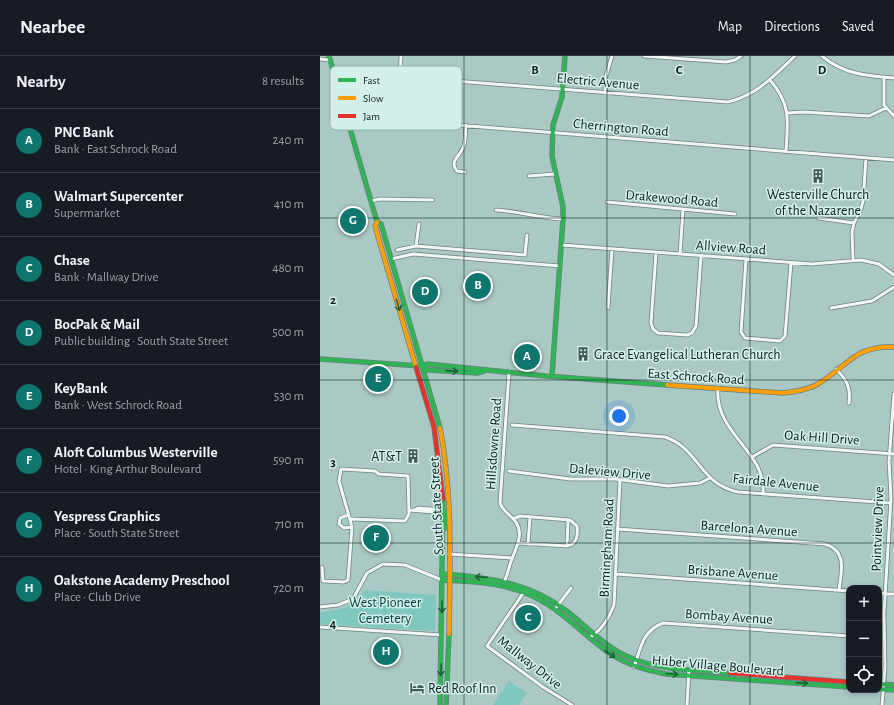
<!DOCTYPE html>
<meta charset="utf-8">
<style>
body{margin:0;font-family:"Alegreya Sans",sans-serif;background:#242831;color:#f1f3f6}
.controls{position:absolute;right:12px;bottom:12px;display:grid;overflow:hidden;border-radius:8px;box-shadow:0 2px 6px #0003}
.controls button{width:36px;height:36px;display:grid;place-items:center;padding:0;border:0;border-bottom:1px solid #363941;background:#171b24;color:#f1f3f6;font:20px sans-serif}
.you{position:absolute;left:299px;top:360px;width:14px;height:14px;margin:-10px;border:3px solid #fff;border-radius:50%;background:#1a73e8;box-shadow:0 0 0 6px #1a73e833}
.badge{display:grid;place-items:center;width:26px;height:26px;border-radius:50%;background:#0f766e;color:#fff;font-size:13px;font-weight:700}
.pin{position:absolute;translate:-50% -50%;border:2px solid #fff;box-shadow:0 1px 4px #0006}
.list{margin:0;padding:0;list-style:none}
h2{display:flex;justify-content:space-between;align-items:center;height:52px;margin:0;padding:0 16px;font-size:17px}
h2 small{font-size:13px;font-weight:400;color:#9ea1a6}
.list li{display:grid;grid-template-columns:26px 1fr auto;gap:12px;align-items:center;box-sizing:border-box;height:64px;padding:0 16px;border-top:1px solid #363941}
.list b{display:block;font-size:15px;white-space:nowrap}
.list p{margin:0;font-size:13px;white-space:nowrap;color:#9ea1a6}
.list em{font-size:13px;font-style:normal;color:#9ea1a6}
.icon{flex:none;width:22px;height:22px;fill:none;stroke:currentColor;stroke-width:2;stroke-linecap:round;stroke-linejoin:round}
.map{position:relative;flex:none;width:574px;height:649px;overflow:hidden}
header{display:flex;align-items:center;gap:24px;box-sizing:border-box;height:56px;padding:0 20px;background:#171b24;border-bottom:1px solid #363941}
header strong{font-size:19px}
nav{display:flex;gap:22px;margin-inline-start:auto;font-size:14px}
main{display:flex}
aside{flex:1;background:#171b24}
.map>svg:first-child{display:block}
.green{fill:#80c8be}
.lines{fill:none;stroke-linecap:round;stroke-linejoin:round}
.street-casing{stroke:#6a827f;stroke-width:4.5}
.fast-casing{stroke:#6a827f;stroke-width:5.5}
.slow-casing{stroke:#6a827f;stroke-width:5.5}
.jam-casing{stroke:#6a827f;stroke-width:5.5}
.street{stroke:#f2f7f6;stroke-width:3}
.fast{stroke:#30b455;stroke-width:4}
.slow{stroke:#ff9f0a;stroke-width:4}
.jam{stroke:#e5322d;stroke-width:4}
.oneway{stroke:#1b6336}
.grid{fill:none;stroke:#09201d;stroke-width:1;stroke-opacity:0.55}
.labels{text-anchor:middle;stroke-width:3;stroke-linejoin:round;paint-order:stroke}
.street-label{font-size:14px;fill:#09201d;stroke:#d4f0eb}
.poi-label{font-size:14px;fill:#09201d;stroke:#d4f0eb;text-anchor:start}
.park-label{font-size:14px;fill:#003b35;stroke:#d4f0eb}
.key{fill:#d4f0eb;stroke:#97b2ad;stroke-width:1}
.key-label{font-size:11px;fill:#09201d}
.grid-label{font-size:13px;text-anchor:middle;font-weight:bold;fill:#09201d;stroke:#d4f0eb;stroke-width:3;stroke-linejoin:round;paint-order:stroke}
</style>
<header>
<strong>Nearbee</strong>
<nav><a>Map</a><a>Directions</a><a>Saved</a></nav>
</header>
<main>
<aside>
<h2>Nearby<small>8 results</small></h2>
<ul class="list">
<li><span class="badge">A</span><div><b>PNC Bank</b><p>Bank · East Schrock Road</p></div><em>240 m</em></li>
<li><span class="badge">B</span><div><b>Walmart Supercenter</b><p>Supermarket</p></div><em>410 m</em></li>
<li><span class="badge">C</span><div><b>Chase</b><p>Bank · Mallway Drive</p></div><em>480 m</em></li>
<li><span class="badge">D</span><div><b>BocPak &amp; Mail</b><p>Public building · South State Street</p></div><em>500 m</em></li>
<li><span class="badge">E</span><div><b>KeyBank</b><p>Bank · West Schrock Road</p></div><em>530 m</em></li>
<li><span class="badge">F</span><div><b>Aloft Columbus Westerville</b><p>Hotel · King Arthur Boulevard</p></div><em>590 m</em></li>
<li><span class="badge">G</span><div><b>Yespress Graphics</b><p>Place · South State Street</p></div><em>710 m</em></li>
<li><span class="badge">H</span><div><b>Oakstone Academy Preschool</b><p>Place · Club Drive</p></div><em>720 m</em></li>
</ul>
</aside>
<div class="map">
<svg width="574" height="649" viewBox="0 0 574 649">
<rect width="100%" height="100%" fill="#aac9c4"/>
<path class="green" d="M44,534l72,5 -1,36 -115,-7v-12c18,-2 35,-3 44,-22z
M189,625l18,12 -8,12h-26z"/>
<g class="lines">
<defs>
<path id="street" d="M324,0l82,6 9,-2 6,-4
M502,0c21,18 45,20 72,22
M0,3l10,1
M80,21l1,-21
M564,21v28l10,11
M450,24c21,24 18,41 16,71
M17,27l26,-7 14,-1 351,27c29,-7 46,-26 67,-46
M285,37l1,-17 6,-20
M467,57l16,-1 66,4 17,-8
M26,60l548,44
M145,116l-8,-1c-9,-10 5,-16 7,-26 2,-6 1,-13 2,-20
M209,120l26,-2
M51,145l8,-2 54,1
M287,146l128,12
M176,154c22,1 44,8 67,9
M498,162l36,5
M242,189l250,19 49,-4 18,4 15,11
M96,190l3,-22
M77,194l19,-4 109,9 2,-20
M336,197l-5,70 2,6 5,4 29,2 5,-2 4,-7 5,-70
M360,198l3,-44
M71,203l22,-5 147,12
M426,203l-5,73 4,6 35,3 5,-5 6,-73
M533,203l-1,-27 2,-9 7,-14 2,-8 3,-43
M288,252l4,-59
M511,252l41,-7 22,-14
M516,313c11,11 15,19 13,34
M398,332c-4,46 49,63 45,106
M192,369l153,12c34,11 34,47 73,55l153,11
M432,401l21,-12 121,9
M189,415l61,8h45l53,7 32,-3 10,-5
M89,454l36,3
M94,454l4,-2 26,2
M28,459l-8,3 -1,6 5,4 8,-1
M193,463l7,-3 50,4 7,6c1,10 0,18 -10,20l-48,-3
M297,473l208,15c23,7 16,28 14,46
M208,488l2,-27
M247,490l1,-26
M129,498l63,4
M2,511l1,14 21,1 4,-2 4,-53 -13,-46 2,-12 34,2 4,3 29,2 1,38 -4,7 -54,-2
M296,518l233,17
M185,524c3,-7 4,-14 7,-21 4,-12 12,-24 4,-37 -5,-7 -13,-10 -16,-19l9,-130
M204,536l-37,54 56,41 29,18
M559,537l15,1
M0,551l18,-2 15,-6 14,-26 16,-9 22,1 37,15
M235,553l16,-21
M0,571l122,8
M269,582c12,-7 20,-20 25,-33l6,-125
M314,611c7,-19 8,-36 29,-44l186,13
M367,649l2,-35
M562,649l3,-38 -1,-54 7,-115 -2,-37 5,-67"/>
<path id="fast" d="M9,0l48,166 4,2 59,204
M0,303l101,7 6,-2 119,12 121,9
M101,310l7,4 49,3 7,-2
M232,320l11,-157v-12l-11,-51 1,-31 9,-28 3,-41
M123,454l3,3 1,15
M122,518c46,3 89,9 126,38 20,16 39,37 63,46 31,13 66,12 99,15
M122,524c36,1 74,4 105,24 29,18 50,46 81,59 12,6 25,8 38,11l183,13
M559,628l15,1
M559,633l15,1
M120,649l3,-206
M126,649l3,-71"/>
<path id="slow" d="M57,166l-2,4 41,141
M347,329l116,8c11,-1 23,-3 33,-8 31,-17 37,-40 78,-38
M120,372c13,67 10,137 9,206"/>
<path id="jam" d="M96,311l18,60 9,72
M410,617l119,9"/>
</defs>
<use href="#street" class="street-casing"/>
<use href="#fast" class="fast-casing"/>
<use href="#slow" class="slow-casing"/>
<use href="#jam" class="jam-casing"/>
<use href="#street" class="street"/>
<use href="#fast" class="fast"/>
<use href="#slow" class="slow"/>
<use href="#jam" class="jam"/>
</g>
<defs><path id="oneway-shaft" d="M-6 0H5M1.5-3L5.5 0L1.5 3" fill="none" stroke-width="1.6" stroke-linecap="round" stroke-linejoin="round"/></defs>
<g class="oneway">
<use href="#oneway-shaft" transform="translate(78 249) rotate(74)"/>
<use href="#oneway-shaft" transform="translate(132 315) rotate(4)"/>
<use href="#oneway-shaft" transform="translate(161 521) rotate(-176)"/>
<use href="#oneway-shaft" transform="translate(122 551) rotate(90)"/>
<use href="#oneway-shaft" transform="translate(290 598) rotate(33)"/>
<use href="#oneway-shaft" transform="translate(121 614) rotate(92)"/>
<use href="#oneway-shaft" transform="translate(352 618) rotate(5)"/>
<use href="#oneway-shaft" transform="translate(482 627) rotate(4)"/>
</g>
<path class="grid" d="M144,0v649M287,0v649M430,0v649M0,162h574M0,324h574M0,487h574"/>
<defs>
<symbol id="building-bare" viewBox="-9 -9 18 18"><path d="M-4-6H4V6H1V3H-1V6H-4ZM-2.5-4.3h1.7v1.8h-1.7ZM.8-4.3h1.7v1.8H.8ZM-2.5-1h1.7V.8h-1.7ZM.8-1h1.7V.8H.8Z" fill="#415b57" stroke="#d4f0eb" stroke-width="2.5" paint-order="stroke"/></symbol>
<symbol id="hotel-bare" viewBox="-9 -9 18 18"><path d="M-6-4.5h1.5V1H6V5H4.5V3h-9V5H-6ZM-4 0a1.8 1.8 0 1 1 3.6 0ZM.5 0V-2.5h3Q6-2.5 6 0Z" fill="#415b57" stroke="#d4f0eb" stroke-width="2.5" paint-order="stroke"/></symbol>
</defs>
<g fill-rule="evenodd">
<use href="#building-bare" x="488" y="110" width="20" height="20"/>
<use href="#building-bare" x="253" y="288" width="20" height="20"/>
<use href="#building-bare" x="83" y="390" width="20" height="20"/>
<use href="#hotel-bare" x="87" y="622" width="20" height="20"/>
</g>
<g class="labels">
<g class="street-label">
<text transform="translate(278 25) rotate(5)" y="5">Electric Avenue</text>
<text transform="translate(301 71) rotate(5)" y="5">Cherrington Road</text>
<text transform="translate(352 142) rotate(5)" y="5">Drakewood Road</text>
<text transform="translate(411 191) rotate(4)" y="5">Allview Road</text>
<text transform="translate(376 320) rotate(4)" y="5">East Schrock Road</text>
<text transform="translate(502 381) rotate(4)" y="5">Oak Hill Drive</text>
<text transform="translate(173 388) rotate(-86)" y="5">Hillsdowne Road</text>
<text transform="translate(290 415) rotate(5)" y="5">Daleview Drive</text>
<text transform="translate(456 426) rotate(6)" y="5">Fairdale Avenue</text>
<text transform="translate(116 450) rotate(-93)" y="5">South State Street</text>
<text transform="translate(429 472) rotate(4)" y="5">Barcelona Avenue</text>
<text transform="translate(557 473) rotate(-88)" y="5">Pointview Drive</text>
<text transform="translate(286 492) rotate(-87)" y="5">Birmingham Road</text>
<text transform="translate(413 516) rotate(4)" y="5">Brisbane Avenue</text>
<text transform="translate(409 560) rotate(4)" y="5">Bombay Avenue</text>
<text transform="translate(210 606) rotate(38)" y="5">Mallway Drive</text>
<text transform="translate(398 609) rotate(5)" y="5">Huber Village Boulevard</text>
</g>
<g class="poi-label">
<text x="498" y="143" text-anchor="middle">Westerville Church<tspan x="498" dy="16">of the Nazarene</tspan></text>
<text x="274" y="303">Grace Evangelical Lutheran Church</text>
<text x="82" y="405" text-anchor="end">AT&amp;T</text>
<text x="108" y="637">Red Roof Inn</text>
</g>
<g class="park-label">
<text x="65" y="551">West Pioneer<tspan x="65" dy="16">Cemetery</tspan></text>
</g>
</g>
<rect x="10" y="10" width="132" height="64" rx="6" class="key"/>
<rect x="18" y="22" width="18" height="4" fill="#30b455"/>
<rect x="18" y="40" width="18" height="4" fill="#ff9f0a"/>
<rect x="18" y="58" width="18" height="4" fill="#e5322d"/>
<g class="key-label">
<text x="43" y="28">Fast</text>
<text x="43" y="46">Slow</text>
<text x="43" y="64">Jam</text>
</g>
<g class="grid-label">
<text x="215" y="18">B</text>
<text x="359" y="18">C</text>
<text x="502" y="18">D</text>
<text x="13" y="248">2</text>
<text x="13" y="410">3</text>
<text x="13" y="572">4</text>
</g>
</svg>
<div class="controls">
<button>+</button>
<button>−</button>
<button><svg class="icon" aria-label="locate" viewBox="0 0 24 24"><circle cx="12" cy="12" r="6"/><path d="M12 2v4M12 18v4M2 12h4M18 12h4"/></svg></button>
</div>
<div class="you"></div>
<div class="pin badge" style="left:207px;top:301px">A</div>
<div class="pin badge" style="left:158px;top:230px">B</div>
<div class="pin badge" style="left:208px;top:562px">C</div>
<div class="pin badge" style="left:105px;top:236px">D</div>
<div class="pin badge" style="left:58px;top:323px">E</div>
<div class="pin badge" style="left:56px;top:482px">F</div>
<div class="pin badge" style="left:33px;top:165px">G</div>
<div class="pin badge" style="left:66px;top:596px">H</div>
</div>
</main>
